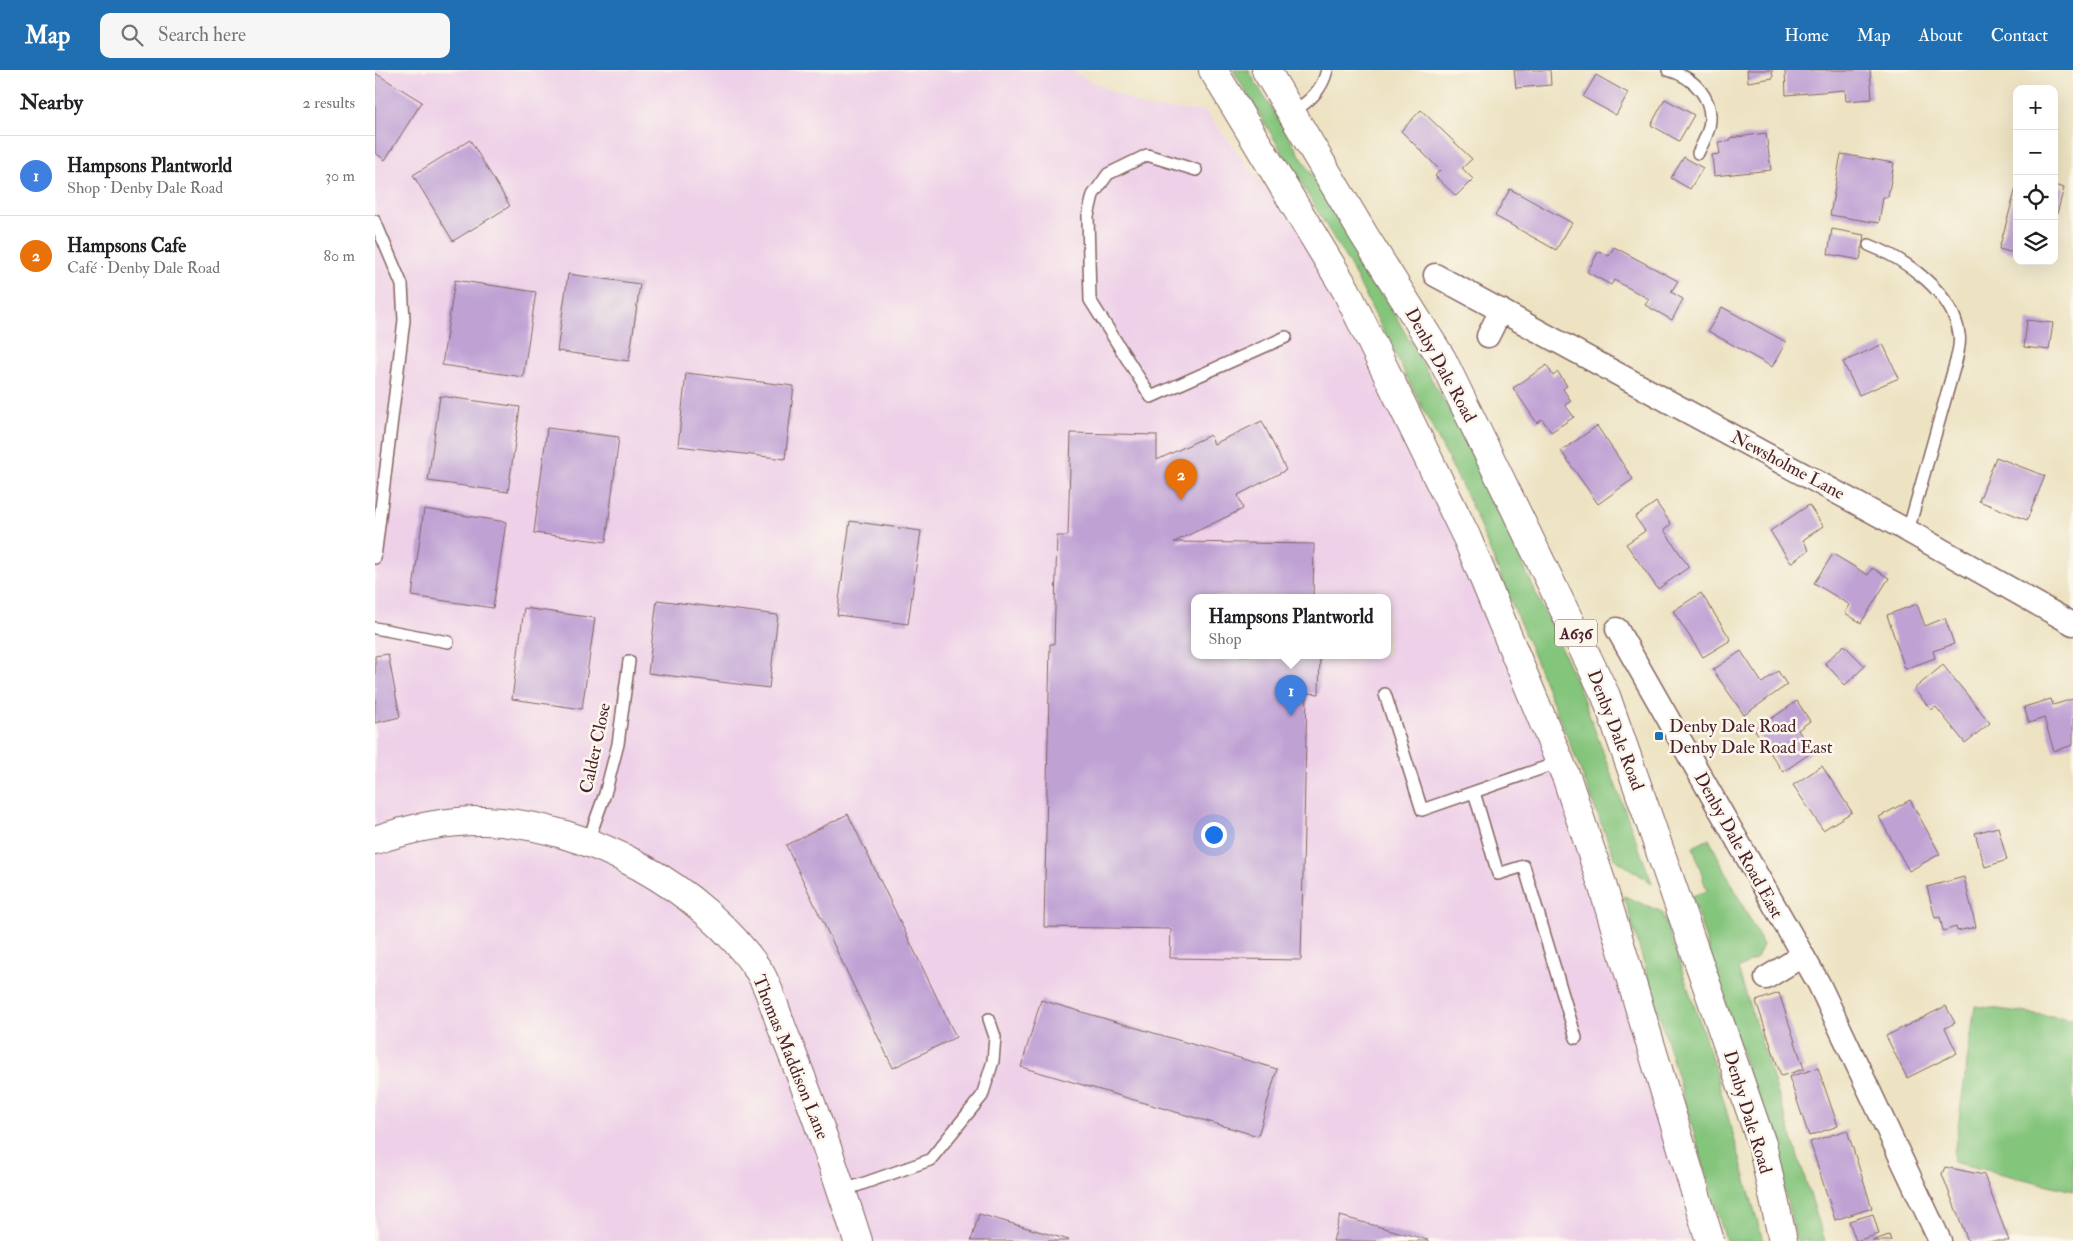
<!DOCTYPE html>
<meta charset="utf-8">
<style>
body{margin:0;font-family:"IM FELL Double Pica",serif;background:#f6f6f6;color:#202124}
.controls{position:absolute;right:15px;top:15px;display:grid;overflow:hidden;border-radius:10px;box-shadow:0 5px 20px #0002}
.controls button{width:45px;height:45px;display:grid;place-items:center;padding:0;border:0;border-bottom:1px solid #e0e0e0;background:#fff;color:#202124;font:25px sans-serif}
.you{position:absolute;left:838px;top:764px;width:18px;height:18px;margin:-12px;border:4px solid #fff;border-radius:50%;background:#1a73e8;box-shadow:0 0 0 8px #1a73e833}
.badge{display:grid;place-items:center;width:32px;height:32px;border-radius:50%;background:#1f6fb2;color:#fff;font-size:16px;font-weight:700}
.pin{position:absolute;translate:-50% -41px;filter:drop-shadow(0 1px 2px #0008)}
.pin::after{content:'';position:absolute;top:26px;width:18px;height:15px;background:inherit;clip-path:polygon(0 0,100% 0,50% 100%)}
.popup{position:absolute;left:816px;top:524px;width:200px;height:65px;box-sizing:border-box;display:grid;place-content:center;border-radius:10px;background:#fff;filter:drop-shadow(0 1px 4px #0005);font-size:16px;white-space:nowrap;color:#757577}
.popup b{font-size:19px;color:#202124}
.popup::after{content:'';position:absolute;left:50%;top:100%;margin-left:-10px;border:10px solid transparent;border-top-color:#fff}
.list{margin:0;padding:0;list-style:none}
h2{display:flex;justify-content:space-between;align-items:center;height:65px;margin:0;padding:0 20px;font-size:21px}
h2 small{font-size:16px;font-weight:400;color:#757577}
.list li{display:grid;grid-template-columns:32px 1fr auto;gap:15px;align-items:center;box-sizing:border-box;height:80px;padding:0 20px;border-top:1px solid #e0e0e0}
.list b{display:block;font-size:19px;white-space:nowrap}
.list p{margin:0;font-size:16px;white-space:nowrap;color:#757577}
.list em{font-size:16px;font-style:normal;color:#757577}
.icon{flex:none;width:28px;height:28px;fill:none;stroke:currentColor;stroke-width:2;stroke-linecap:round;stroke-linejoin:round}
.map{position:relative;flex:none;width:1698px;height:1171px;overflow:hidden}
header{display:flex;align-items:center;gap:30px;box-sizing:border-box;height:70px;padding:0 25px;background:#1f6fb2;color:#fff}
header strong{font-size:24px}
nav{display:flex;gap:28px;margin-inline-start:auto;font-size:18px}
.search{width:350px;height:45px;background:#f6f6f6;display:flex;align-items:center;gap:12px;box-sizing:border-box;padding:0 18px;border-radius:10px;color:#757577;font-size:19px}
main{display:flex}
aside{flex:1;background:#fff}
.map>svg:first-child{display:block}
.built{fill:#eed0e8;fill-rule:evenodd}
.green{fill:#84c57c;stroke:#677254}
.building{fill:#bfa1d4}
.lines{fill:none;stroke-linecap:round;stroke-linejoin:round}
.service-casing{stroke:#836460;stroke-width:14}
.minor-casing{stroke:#836460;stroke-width:25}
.tertiary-casing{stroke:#836460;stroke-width:30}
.primary-casing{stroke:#836460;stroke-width:30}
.service{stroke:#fff;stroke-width:11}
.minor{stroke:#fff;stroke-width:22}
.tertiary{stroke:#fff;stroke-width:28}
.primary{stroke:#fff;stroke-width:28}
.poi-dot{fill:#1f6fb2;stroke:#fbf7ec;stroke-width:2}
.labels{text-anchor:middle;stroke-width:5;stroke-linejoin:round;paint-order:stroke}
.shield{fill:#fbf7ec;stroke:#7f6065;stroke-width:1}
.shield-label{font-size:16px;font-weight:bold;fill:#4a1f2b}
.street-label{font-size:18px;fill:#4a1f2b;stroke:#fbf7ec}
.poi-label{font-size:18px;fill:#4a1f2b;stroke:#fbf7ec;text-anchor:start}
</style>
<header>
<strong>Map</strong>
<div class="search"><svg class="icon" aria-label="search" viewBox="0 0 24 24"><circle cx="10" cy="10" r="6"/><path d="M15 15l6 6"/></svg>Search here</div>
<nav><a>Home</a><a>Map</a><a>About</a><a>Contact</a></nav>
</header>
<main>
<aside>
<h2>Nearby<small>2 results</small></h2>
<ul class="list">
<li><span class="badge" style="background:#3f7fe0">1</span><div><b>Hampsons Plantworld</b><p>Shop · Denby Dale Road</p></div><em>30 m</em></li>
<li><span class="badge" style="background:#e8710a">2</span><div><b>Hampsons Cafe</b><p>Café · Denby Dale Road</p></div><em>80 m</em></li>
</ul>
</aside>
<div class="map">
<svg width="1698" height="1171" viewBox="0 0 1698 1171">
<rect width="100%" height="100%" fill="#fbf7ec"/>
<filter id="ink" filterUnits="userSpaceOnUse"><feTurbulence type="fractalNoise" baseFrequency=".02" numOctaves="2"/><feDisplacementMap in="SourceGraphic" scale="10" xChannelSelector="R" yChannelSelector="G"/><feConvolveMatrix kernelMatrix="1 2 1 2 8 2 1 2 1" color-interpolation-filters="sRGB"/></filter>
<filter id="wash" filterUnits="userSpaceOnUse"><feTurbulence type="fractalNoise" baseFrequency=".0096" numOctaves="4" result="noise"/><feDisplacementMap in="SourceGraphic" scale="20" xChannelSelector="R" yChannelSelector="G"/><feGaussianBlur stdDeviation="1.12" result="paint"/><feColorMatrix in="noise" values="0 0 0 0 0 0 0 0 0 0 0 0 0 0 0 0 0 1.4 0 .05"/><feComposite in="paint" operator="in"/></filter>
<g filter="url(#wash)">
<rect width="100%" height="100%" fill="#ede3c3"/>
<path class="built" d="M0,0h694l77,38 59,3 141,179 221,489 143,462h-1335zM820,527h192v58h-192z"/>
<path class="green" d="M858,0h15l111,182 106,186 113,247 74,198 -37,-24 -42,-108 -104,-251 -118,-233z
M1334,769l54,106 -6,13 -19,11 87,272h-28l-17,-66 -88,-279 15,-5 -14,-44z
M1249,826l38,16 47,137 54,192h-37z
M1600,936l98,13v172l-120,-29z"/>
<g id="blocks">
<path class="building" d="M1139,0h36l1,15 -35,3z
M1372,0h25l1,8 -25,4z
M1410,0h85l2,29 -26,2 -1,-11 -59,5z
M0,3l47,29 -37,58 -10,-7z
M1221,5l32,18 -12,22 -33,-18z
M1290,29l29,16 -15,26 -28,-16z
M1046,40l51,49 -10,9 11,11 -17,17 -21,-20 5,-6 -39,-39z
M1391,63l5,37 -57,6 -2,-21 8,-1 -2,-12 12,-1v-3z
M95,70l40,66 -57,35 -40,-66z
M1466,84l53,9 -6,34h-5l-4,26 -49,-8z
M1309,87l19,11 -13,21 -19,-11z
M1679,115l10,3 -9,33h-1z
M1641,118h1v66l-18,-5z
M1135,119l62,34 -16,27 -61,-34z
M1457,159l32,6 -4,25 -32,-6z
M1239,177l64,34 -7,11 12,7 -11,21 -27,-15 4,-6 -35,-19 -3,5 -24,-13 12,-21 10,5z
M193,204l72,10 -11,77 -72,-10z
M80,210l81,12 -13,85 -81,-12z
M1347,237l64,35 -14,25 -64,-36z
M1652,250l26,3 -4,27 -25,-3z
M1508,274l16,34 -40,17 -16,-33z
M1172,295l6,11 5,-4 9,14 -4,3 8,12 -6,4 9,12 -23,15 -9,-13 -5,4 -24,-35z
M311,303l108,13 -9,73 -107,-13z
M65,326l80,11 -12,85 -80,-11z
M887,351l24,49 -48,25 5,14 -69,33 140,2 -1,53h-118v58h125l-1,39 -12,-1 -6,267 -131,-2 1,-29 -127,-2 6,-283h4l3,-108h11l3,-103 86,2v25l53,-25 4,9z
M1222,356l36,53 -35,25 -37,-53z
M172,358l72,9 -13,105 -72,-9z
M1621,387l49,19 -18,44 -48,-19z
M1281,432l15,22 -7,6 25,37 -31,22 -32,-45 19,-13 -10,-14z
M1434,435l14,21 -20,14 6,10 -18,13 -21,-32z
M49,439l82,13 -13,86 -81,-12z
M475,451l71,10 -13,93 -71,-9z
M1458,484l35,21 4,-7 17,10 -28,45 -16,-10 5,-8 -36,-22z
M1326,523l30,47 -28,17 -30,-46z
M282,530l121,15 -9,73 -121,-15z
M1542,534l8,22 20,-8 9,26 -21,7 2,7 -30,11 -18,-54z
M149,538l71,10 -13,91 -70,-10z
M1469,575l21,21 -20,19 -20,-22z
M1366,581l21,32 16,-12 9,14 -43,30 -31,-45z
M13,584l12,63 -25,6v-67z
M1568,595l47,58 -25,20 -29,-36 -5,3 -17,-21z
M1676,629l2,6 20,-6v46l-19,6 -10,-33 -15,5 -5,-16z
M1422,631l13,20 -12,9 14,22 -29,20 -28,-42z
M1447,696l30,46 -29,18 -30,-45z
M1535,730l30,54 -31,17 -30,-54z
M473,744l108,223 -63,31 -107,-223z
M1623,757l9,33 -22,7 -10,-34z
M1589,807l12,50 -19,4 -1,-4 -13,4 -3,-14 -5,1 -8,-31z
M1404,923l25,76 -23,7 -25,-75z
M666,930l236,69 -19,67 -237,-69z
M1571,936l9,17 -10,5 12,25 -50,25 -21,-42z
M1443,998l20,58 -29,10 -20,-59z
M1472,1060l25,78 -37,12 -25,-78z
M1570,1097l39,8 25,66h-41l-26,-67z
M604,1144l90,26v1h-98z
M1498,1144l6,20 -23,7 -7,-20z
M965,1146l88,24v1h-95z
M1514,1165l2,6h-19z"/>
</g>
</g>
<g filter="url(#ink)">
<use href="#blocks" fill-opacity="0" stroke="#836460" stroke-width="1"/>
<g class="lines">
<defs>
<path id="service" d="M1293,0c26,7 47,29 41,57 -2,9 -7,18 -11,26
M917,43c17,-12 30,-22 35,-43
M821,100l-49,-15 -39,19 -15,21 -5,21 2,84 61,97 135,-60
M0,151l27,64 2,35 -29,238
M1494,175c36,14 84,47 90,89 2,8 -1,18 -3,27l-48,170
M0,558l73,14
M1010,624l37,116 138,-48
M1099,722l24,82 26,-8 52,172
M213,771l17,-47 13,-50 11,-83
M467,1121l88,-31 52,-64 11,-35 2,-24 -6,-18"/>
<path id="minor" d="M1060,205l473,256 165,93
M1113,266l13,-26
M1242,559l202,355 121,257
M1391,908l36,-22"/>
<path id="tertiary" d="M0,770c36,-12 74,-20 111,-19 102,4 216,66 273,150 12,19 18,46 27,67 27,67 50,134 72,203"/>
<path id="primary" d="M838,0l133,220 121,248 100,241 34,102 109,360
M891,0l98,165 78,124 164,337 156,448 21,97"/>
</defs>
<use href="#service" class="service-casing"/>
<use href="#minor" class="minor-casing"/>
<use href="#tertiary" class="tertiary-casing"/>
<use href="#primary" class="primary-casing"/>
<use href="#service" class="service"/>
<use href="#minor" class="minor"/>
<use href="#tertiary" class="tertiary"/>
<use href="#primary" class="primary"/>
</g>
</g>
<rect class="poi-dot" x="1279" y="661" width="10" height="10" rx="2.5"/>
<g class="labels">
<rect class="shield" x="1180" y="549.5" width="42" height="27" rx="4"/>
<g class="shield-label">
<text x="1201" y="569">A636</text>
</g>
<g class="street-label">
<text transform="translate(1066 295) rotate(61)" y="6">Denby Dale Road</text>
<text transform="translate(1413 395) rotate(28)" y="6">Newsholme Lane</text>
<text transform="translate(1241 660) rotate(69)" y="6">Denby Dale Road</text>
<text transform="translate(220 678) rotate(-78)" y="6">Calder Close</text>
<text transform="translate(1364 775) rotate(61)" y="6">Denby Dale Road East</text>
<text transform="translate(416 987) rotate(68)" y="6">Thomas Maddison Lane</text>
<text transform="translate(1373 1042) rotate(73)" y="6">Denby Dale Road</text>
</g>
<g class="poi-label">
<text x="1294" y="662">Denby Dale Road<tspan x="1294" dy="21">Denby Dale Road East</tspan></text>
</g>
</g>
</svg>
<div class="controls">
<button>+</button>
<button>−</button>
<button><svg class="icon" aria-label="locate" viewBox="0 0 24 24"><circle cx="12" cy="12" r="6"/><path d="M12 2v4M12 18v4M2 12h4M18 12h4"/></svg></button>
<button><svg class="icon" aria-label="layers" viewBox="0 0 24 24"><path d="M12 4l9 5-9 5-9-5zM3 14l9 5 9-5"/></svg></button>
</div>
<div class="you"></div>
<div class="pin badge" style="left:916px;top:646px;background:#3f7fe0">1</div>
<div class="popup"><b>Hampsons Plantworld</b>Shop</div>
<div class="pin badge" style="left:806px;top:430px;background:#e8710a">2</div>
</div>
</main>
